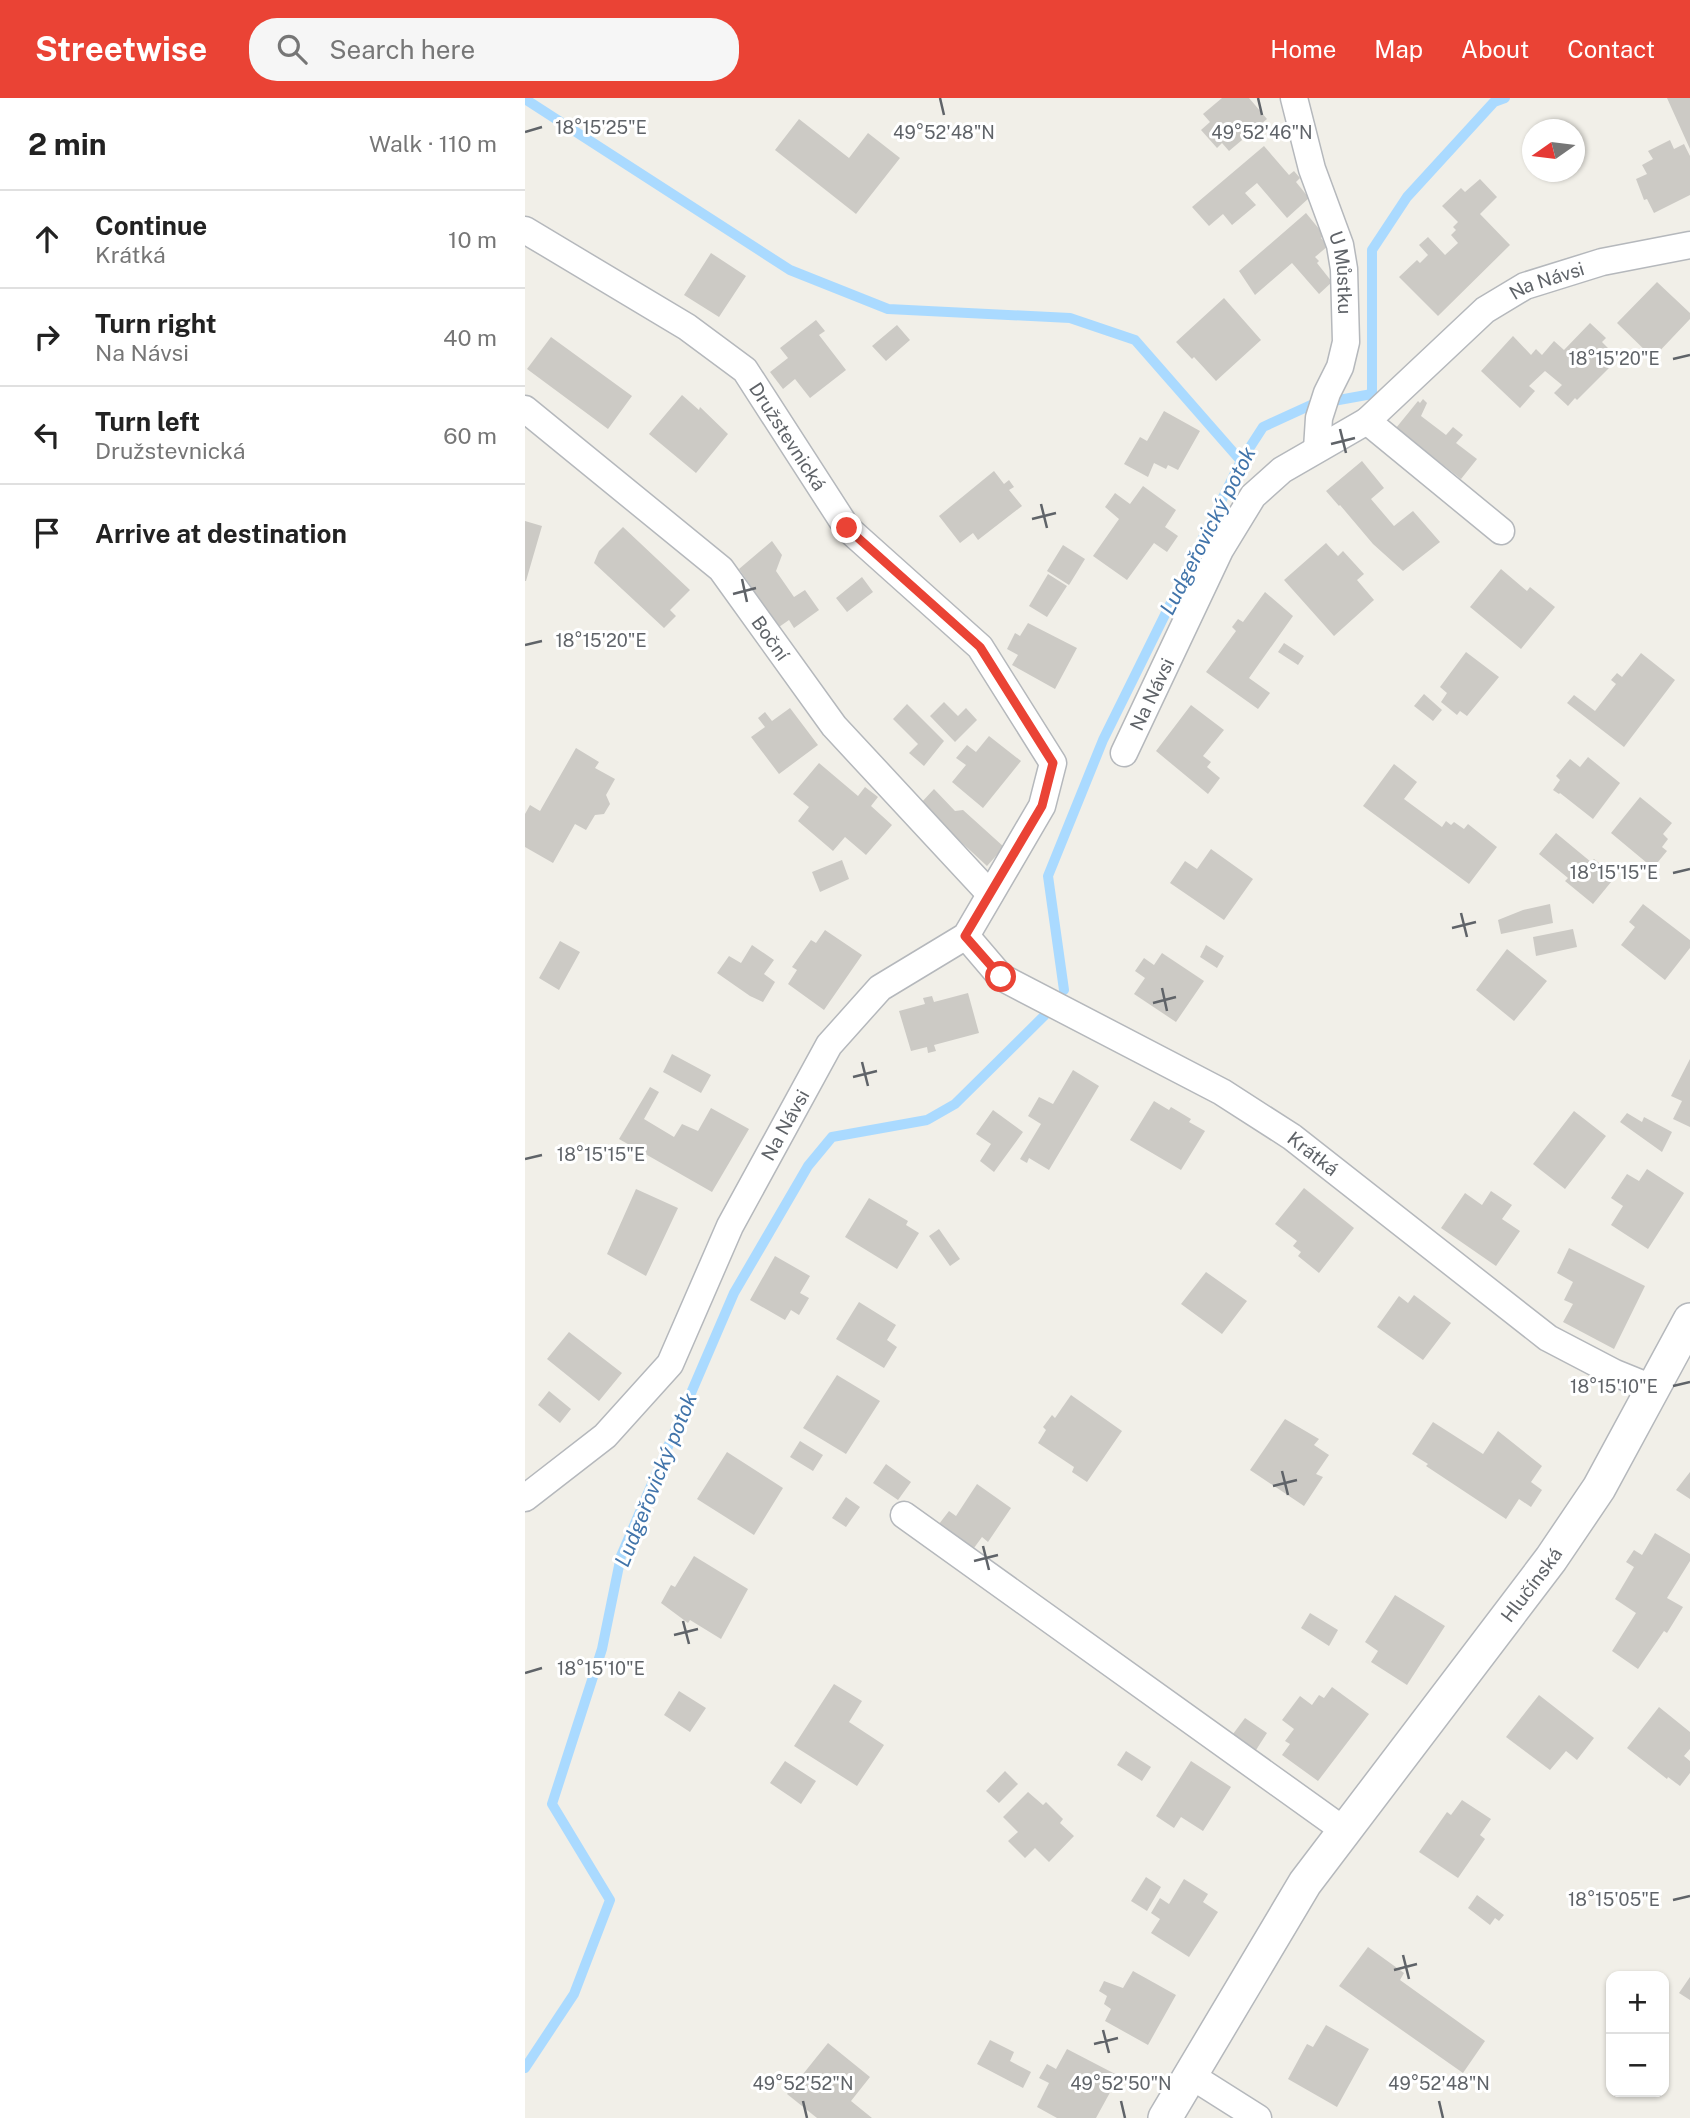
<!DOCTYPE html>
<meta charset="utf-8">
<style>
body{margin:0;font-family:"Public Sans",sans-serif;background:#f6f6f6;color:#222}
.controls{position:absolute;right:21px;bottom:21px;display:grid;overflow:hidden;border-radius:14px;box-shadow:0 2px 5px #0004}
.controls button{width:63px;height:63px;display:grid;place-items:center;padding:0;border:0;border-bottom:2px solid #e0e0e0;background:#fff;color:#222;font:35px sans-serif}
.compass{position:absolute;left:997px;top:21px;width:63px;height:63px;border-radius:50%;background:#fff;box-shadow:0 2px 5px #0004;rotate:256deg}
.stop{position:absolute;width:21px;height:21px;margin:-16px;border:5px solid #ea4335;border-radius:50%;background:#fff}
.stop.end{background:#ea4335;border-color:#fff;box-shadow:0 2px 7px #0008}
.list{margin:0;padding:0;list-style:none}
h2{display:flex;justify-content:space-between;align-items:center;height:91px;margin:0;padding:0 28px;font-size:30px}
h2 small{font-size:23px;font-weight:400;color:#767676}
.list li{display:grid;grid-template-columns:46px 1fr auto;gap:21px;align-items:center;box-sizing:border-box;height:98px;padding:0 28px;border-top:2px solid #e0e0e0}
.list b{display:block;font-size:26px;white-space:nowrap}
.list p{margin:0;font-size:23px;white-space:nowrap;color:#767676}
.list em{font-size:23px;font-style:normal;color:#767676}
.icon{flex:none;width:38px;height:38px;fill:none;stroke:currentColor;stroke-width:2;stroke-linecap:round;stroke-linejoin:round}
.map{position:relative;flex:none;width:1165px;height:2020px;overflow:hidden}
header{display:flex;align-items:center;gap:42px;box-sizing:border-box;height:98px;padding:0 35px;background:#ea4335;color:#fff}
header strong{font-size:33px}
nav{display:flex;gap:38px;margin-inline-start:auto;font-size:24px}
.search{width:490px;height:63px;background:#f6f6f6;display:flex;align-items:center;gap:18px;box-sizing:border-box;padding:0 24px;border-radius:28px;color:#767676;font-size:26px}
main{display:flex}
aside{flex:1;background:#fff}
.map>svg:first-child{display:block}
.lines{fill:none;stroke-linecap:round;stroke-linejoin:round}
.stream{stroke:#aadaff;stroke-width:10}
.building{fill:#cccac5}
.minor-casing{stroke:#b5b8bc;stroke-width:29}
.tertiary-casing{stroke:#b5b8bc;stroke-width:36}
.minor{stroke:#fff;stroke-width:26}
.tertiary{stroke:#fff;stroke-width:33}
.route{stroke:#ea4335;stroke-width:9}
.ticks{fill:none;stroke:#5f6368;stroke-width:2.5}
.labels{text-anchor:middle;stroke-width:6;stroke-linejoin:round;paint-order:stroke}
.street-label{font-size:19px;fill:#5f6368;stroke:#fff}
.water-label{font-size:21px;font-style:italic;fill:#4174aa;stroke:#fff}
.ticks-label{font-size:18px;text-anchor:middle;fill:#5f6368;stroke:#fff;stroke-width:6;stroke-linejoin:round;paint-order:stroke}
</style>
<header>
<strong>Streetwise</strong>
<div class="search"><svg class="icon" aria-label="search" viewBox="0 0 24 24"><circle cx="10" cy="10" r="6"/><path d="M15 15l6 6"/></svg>Search here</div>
<nav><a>Home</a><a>Map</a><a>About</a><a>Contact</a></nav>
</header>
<main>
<aside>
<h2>2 min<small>Walk · 110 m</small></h2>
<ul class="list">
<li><svg class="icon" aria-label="ahead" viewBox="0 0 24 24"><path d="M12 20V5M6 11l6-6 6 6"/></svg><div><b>Continue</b><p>Krátká</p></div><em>10 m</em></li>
<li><svg class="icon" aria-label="right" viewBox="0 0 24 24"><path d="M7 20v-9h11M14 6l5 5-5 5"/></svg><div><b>Turn right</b><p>Na Návsi</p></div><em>40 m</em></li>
<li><svg class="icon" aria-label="left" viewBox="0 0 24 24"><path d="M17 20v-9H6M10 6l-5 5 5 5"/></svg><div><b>Turn left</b><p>Družstevnická</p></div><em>60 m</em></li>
<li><svg class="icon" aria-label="arrive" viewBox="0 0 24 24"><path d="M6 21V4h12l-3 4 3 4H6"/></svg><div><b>Arrive at destination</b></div></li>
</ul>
</aside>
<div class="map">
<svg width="1165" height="2020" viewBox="0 0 1165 2020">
<rect width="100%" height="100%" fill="#f1efe8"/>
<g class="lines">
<path class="stream" d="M0,1l265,171 98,39 182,9 65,22 106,121
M539,892l-16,-114 55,-136 138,-279 22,-34 48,-22 61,-11v-144l35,-53 87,-95 11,-4
M0,1970l49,-74 36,-94 -58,-96 50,-155 19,-93 113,-263 74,-127 24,-29 95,-17 28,-16 90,-89"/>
</g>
<path class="building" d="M697,0h27l18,21 -38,32 -7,-8 -5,5 -16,-18 9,-8 -7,-8z
M1142,0h23v51z
M274,21l50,39 19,-25 32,25 -44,56 -81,-64z
M1145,42l4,9 10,-5 6,12v39l-36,18 -7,-14 -3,1 -8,-21 11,-5 -5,-9 11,-6 -5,-8z
M739,48l25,29 5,-4 6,7 -4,4 13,16 -22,20 -30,-35 -12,10 11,12 -24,20 -9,-11 -14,12 -17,-19z
M955,81l17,18 -17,17 30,31 -72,71 -39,-39 18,-17 3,3 8,-8 -9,-10 9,-8 17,18 13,-12 -7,-8 5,-5 -3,-3 5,-5 -16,-16 19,-18 4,4z
M781,115l18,22 -3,3 7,8 -13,11 4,4 -2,2 15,19 -13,12 -27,-31 -37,32 -16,-24z
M186,155l35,23 -27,41 -35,-22z
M1132,184l33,31v6l-37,39 -36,-35z
M699,200l37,42 -45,41 -22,-24 -2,2 -16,-17z
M291,222l9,11 -6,4 27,35 -36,28 -15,-19 -12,10 -13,-17 18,-14 -8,-10z
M1065,225l16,15 -4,4 7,7 -4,5 9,9 -37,37 -2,-2 -7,8 -14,-13 8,-8 -17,-14 -16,15 6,5 -15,17 -39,-37 32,-35 18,19 5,-6 6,6 12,-14 10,9z
M372,227l13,15 -24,21 -14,-15z
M26,239l81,59 -24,33 -81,-60z
M157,297l17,15 1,-3 28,27 -32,39 -47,-39z
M898,301l4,4 -6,13 25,19 7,-8 10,8 -7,8 21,16 -16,20 -65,-51 22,-27 2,2z
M639,313l36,20 -22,39 -10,-5 -2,4 -12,-6 -6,14 -24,-13 16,-27 7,4z
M837,363l22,27 -13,11 23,27 19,-15 27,31 -37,29 -30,-27 -33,-39 -1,1 -13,-15z
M469,373l10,13 5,-4 5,7 -5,3 13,16 -44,34 -5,-7 -13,10 -21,-27z
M618,388l33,24 -11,17 13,9 -11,16 -13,-9 -27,37 -34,-24 26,-37 -14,-12 10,-14 15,11z
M0,423l17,5 -16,55h-1z
M98,429l67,63 -20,20 6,6 -12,12 -70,-65 5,-12z
M247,443l10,14 -6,16 18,26 11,-7 14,20 -25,18 -5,-8 -10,7 -40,-58z
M801,445l12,13 5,-5 21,23 -7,6 17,20 -40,36 -50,-56z
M538,447l22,14 -16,26 -22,-14z
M976,471l26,22 3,-4 25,20 -34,42 -51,-42z
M523,476l19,12 -20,31 -18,-11z
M337,479l11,15 -26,20 -11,-14z
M740,494l28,24 -44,62 21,15 -12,16 -52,-37 30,-41 -4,-4 6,-8 5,3z
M503,525l49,25 -22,41 -43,-24 6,-10 -11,-6 8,-16 5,3z
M759,545l20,13 -6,9 -20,-13z
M941,554l33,25 -32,39 -7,-5 -3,4 -16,-13 6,-9 -7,-6z
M1116,555l34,27 -51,67 -57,-44 7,-8 21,16 21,-27 -5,-4 6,-7 5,4z
M899,596l18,16 -9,11 -19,-15z
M419,604l14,14 8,-8 11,12 -22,22 -25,-26z
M382,606l37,37 -20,25 -15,-13 9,-9 -25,-25z
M666,607l33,25 -21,26 8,6 -4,5 13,11 -12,16 -52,-43z
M265,610l28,37 -39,29 -28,-37 14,-10 -7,-9 7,-6 7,9z
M464,638l32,25 -38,47 -31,-26 14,-17 -10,-7 11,-13 9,7z
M51,650l23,14 -4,6 20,11 -9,16 4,9 -6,10 -9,1 -9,15 -11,-6 -22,39 -28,-16v-33l5,-9 10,6z
M1063,659l32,26 -27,36 -33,-26 -1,1 -6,-4 7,-10 -4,-4 14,-17 10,8z
M294,665l39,33 7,-9 13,10 -7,9 21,19 -26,30 -21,-18 -12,14 -35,-30 11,-14 -16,-13z
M869,666l23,18 -13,17 38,28 4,-6 5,4 3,-3 10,7 4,-5 29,23 -28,37 -106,-78z
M409,691l21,22 8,-1 41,37 -17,19 -67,-62z
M1115,699l32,26 -9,11 5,5 -6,8 5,4 -14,17 -42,-35z
M1031,735l35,29 3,-3 22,17 -23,28 -28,-23 3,-3 -29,-24z
M686,751l42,30 -29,41 -54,-37 15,-22 12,8z
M317,762l7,19 -29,13 -8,-20z
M1025,806l3,19 -52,11 -3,-14 25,-10z
M1118,806l47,36v8l-25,32 -44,-35 14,-18 -6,-5z
M1048,831l4,18 -41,9 -3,-19z
M300,832l37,25 -38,55 -36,-26 9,-14 -5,-3 19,-27 5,3z
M35,843l20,11 -21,38 -20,-12z
M227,847l22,15 -10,14 11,8 -12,20 -13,-6 -33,-23 12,-17 12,7z
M681,847l18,11 -7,12 -17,-11z
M982,851l40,32 -33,40 -38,-31z
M637,855l42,28 -28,41 -42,-28 11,-16 -10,-7 9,-13 10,7z
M443,895l11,40 -45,12 2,6 -8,2 -1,-6 -16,4 -12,-40 26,-7 -2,-6 9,-2 2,6z
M147,956l39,21 -10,18 -38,-21z
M1165,961v68l-17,-8 9,-18 -11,-5z
M548,972l26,16 -50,84 -20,-12 -2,5 -7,-4 21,-35 -13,-8 11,-19 14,7z
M125,989l9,5 -15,27 30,18 8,-13 16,7 13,-23 38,21 -37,63 -93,-53z
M629,1003l15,9 2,-3 20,12 -2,3 16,9 -24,39 -51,-30z
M468,1012l30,22 -29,40 -14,-11 11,-17 -15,-10z
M1049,1013l32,25 -41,53 -32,-25z
M1102,1015l15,9 2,-5 28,15 -10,20 -42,-30z
M1122,1071l37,24 -36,56 -37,-24 12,-19 -12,-8 16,-24 12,7z
M779,1090l50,40 -35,45 -21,-17 3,-4 -8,-6 4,-5 -22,-17z
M111,1091l42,19 -32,68 -39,-22z
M966,1093l21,14 -10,14 18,12 -24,35 -55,-38 24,-35 17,12z
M344,1100l39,23 -2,4 13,8 -22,36 -52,-32z
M414,1131l21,30 -10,7 -21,-30z
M1044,1150l76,38 -31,63 -51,-27 10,-18 -9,-4 9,-18 -16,-9z
M250,1158l35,20 -10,17 9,5 -10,17 -8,-5 -6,10 -35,-20z
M681,1174l41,29 -25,33 -41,-30z
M889,1197l37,28 -28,37 -46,-33 22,-31 9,7z
M334,1204l37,23 -9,15 10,7 -13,21 -48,-29z
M44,1234l53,41 -23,28 -52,-42z
M312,1277l43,26 -34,53 -43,-26z
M24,1293l22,18 -11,14 -22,-18z
M546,1297l51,36 -35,51 -15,-10 2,-5 -36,-24 8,-13 -3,-3 9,-12 3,3z
M760,1321l34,20 -5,6 15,10 -13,19 7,3 -19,29 -54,-36z
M908,1324l50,32 15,-23 44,35 -11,16 11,8 -11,17 -12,-8 -13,20 -80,-53 2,-2 -16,-10z
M275,1343l23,14 -10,16 -23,-14z
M202,1354l56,36 -29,47 -57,-36z
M361,1366l25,18 -13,18 -25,-17z
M1165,1374v27l-14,-9z
M452,1386l34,24 -23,34 -6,-5 -8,11 -35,-24 10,-13 7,5z
M321,1399l14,10 -14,20 -14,-9z
M1130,1435l35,21v7l-23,37 16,9 -16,26 -3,-2 -26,38 -26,-18 24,-38 -21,-14 19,-32 -8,-5 8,-12 8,5z
M169,1458l54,33 -27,50 -31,-19 -2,3 -27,-20 10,-18 4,2z
M870,1497l50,31 -38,59 -36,-23 7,-11 -13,-9z
M785,1515l28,17 -9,16 -28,-18z
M309,1586l28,17 -13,21 35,23 -27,41 -63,-40z
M807,1589l37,27 -51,67 -36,-26 8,-11 -5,-3 9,-12 -12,-9 18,-24 12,9 7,-10 5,3z
M154,1593l27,17 -16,24 -26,-17z
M1014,1597l55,43 -17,22 -11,-9 -16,19 -44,-33z
M1134,1609l31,25v17l-6,7 6,5v12l-10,13 -12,-9 -1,2 -40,-31z
M720,1620l22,15 -11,17 -23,-16z
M601,1653l25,16 -9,14 -25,-16z
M260,1663l31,20 -15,23 -31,-21z
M666,1663l40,26 -28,44 -22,-14 -7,11 -18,-12z
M480,1673l13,13 -19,19 -13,-12z
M503,1694l15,13 3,-3 17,17 -3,4 14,13 -25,26 -14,-14 -10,10 -17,-17 10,-9 -15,-15z
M937,1702l29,19 -11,16 5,4 -27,39 -39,-26 28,-40 4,3z
M621,1779l15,10 -14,24 -16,-10z
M659,1781l24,15 -5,8 15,10 -29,45 -38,-24 9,-14 -9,-6 9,-15 9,6z
M952,1797l27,20 -5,6 -4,-3 -5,7 -22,-17z
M843,1849l36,26 -4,7 85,61 -22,32 -124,-87z
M608,1873l43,24 -28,50 -43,-24 6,-12 -7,-5 3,-8 -8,-5 5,-10 19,7z
M1165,1879v23l-11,-7z
M801,1927l43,24 -32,58 -49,-28 19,-35 6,3z
M465,1942l24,12 -4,9 21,11 -8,16 -46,-24z
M303,1945l42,34 -19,24 21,17h-55l-30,-24z
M542,1951l52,27 -23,42h-39l-20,-11 12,-24 -10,-5 8,-14 9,5z"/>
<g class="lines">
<defs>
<g id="minor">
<path id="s1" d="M769,0l18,71 28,76 4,24 2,73 -6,25 -13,26 -8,25 -2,31"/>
<path id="s2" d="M0,132l162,97 58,43 102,158 133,119 73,116 -11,43 -76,130 -86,52 -51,57 -99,181 -60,138 -65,72 -80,62"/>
<path id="s3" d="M0,311l196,160 113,157 156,168"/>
<path d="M842,323l134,110"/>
<path id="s4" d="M599,655l96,-203 33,-54 29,-26 85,-49 118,-111 40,-24 77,-24 88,-17"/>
<path id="s5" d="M441,838l35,41 221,115 70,45 256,201 67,35 37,15"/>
<path d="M379,1417l441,316"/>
<path d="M665,1977l68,43"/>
</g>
<g id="tertiary">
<path id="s6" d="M640,2020l140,-235 246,-324 48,-71 91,-168"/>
</g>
</defs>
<use href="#minor" class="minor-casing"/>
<use href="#tertiary" class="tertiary-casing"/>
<use href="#minor" class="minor"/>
<use href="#tertiary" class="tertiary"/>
</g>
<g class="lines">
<path class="route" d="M322,430l133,119 73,116 -11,43 -77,130 36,41"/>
</g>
<path class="ticks" d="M415,0l4,17M733,0l4,17M0,34l17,-5M1148,261l17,-4M815,331l6,24M806,346l24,-6M516,406l6,24M507,421l24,-6M217,481l5,23M208,496l23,-6M0,547l17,-4M1148,775l17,-4M936,815l6,24M927,830l24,-6M637,890l5,23M628,905l23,-6M337,964l6,24M328,979l24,-6M0,1061l17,-4M1148,1288l17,-4M757,1373l6,24M748,1388l24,-6M458,1448l6,24M449,1463l24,-6M158,1523l6,23M149,1537l24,-6M0,1575l17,-5M1148,1802l17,-4M878,1857l6,24M869,1872l23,-6M578,1932l6,23M569,1946l24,-6M278,2003l4,17M596,2003l4,17M914,2003l4,17"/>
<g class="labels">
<g class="street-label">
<text dy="7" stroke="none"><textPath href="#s1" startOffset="182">U Můstku</textPath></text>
<text dy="7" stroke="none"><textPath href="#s4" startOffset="656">Na Návsi</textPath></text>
<text dy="7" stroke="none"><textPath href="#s2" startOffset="340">Družstevnická</textPath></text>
<text dy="7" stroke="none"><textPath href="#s3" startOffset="338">Boční</textPath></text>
<text dy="7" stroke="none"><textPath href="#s4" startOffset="65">Na Návsi</textPath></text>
<text transform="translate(260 1027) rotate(-61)" y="7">Na Návsi</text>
<text dy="7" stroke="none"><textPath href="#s5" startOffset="413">Krátká</textPath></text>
<text dy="7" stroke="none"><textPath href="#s6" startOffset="648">Hlučínská</textPath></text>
</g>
<g class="water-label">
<text transform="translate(683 433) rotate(-63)" y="7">Ludgeřovický potok</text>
<text transform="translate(131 1382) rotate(-68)" y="7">Ludgeřovický potok</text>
</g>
</g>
<g class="ticks-label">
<text x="76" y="36">18°15'25"E</text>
<text x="419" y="41">49°52'48"N</text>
<text x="737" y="41">49°52'46"N</text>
<text x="1089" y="267">18°15'20"E</text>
<text x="76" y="549">18°15'20"E</text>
<text x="1089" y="781">18°15'15"E</text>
<text x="76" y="1063">18°15'15"E</text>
<text x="1089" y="1295">18°15'10"E</text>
<text x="76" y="1577">18°15'10"E</text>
<text x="1089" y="1808">18°15'05"E</text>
<text x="278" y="1992">49°52'52"N</text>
<text x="596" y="1992">49°52'50"N</text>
<text x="914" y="1992">49°52'48"N</text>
</g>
</svg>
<div class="controls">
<button>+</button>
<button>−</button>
</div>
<svg class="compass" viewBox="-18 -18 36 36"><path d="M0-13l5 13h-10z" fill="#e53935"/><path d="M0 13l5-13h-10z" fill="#767676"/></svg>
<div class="stop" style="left:476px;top:879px"></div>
<div class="stop end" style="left:322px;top:430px"></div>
</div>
</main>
